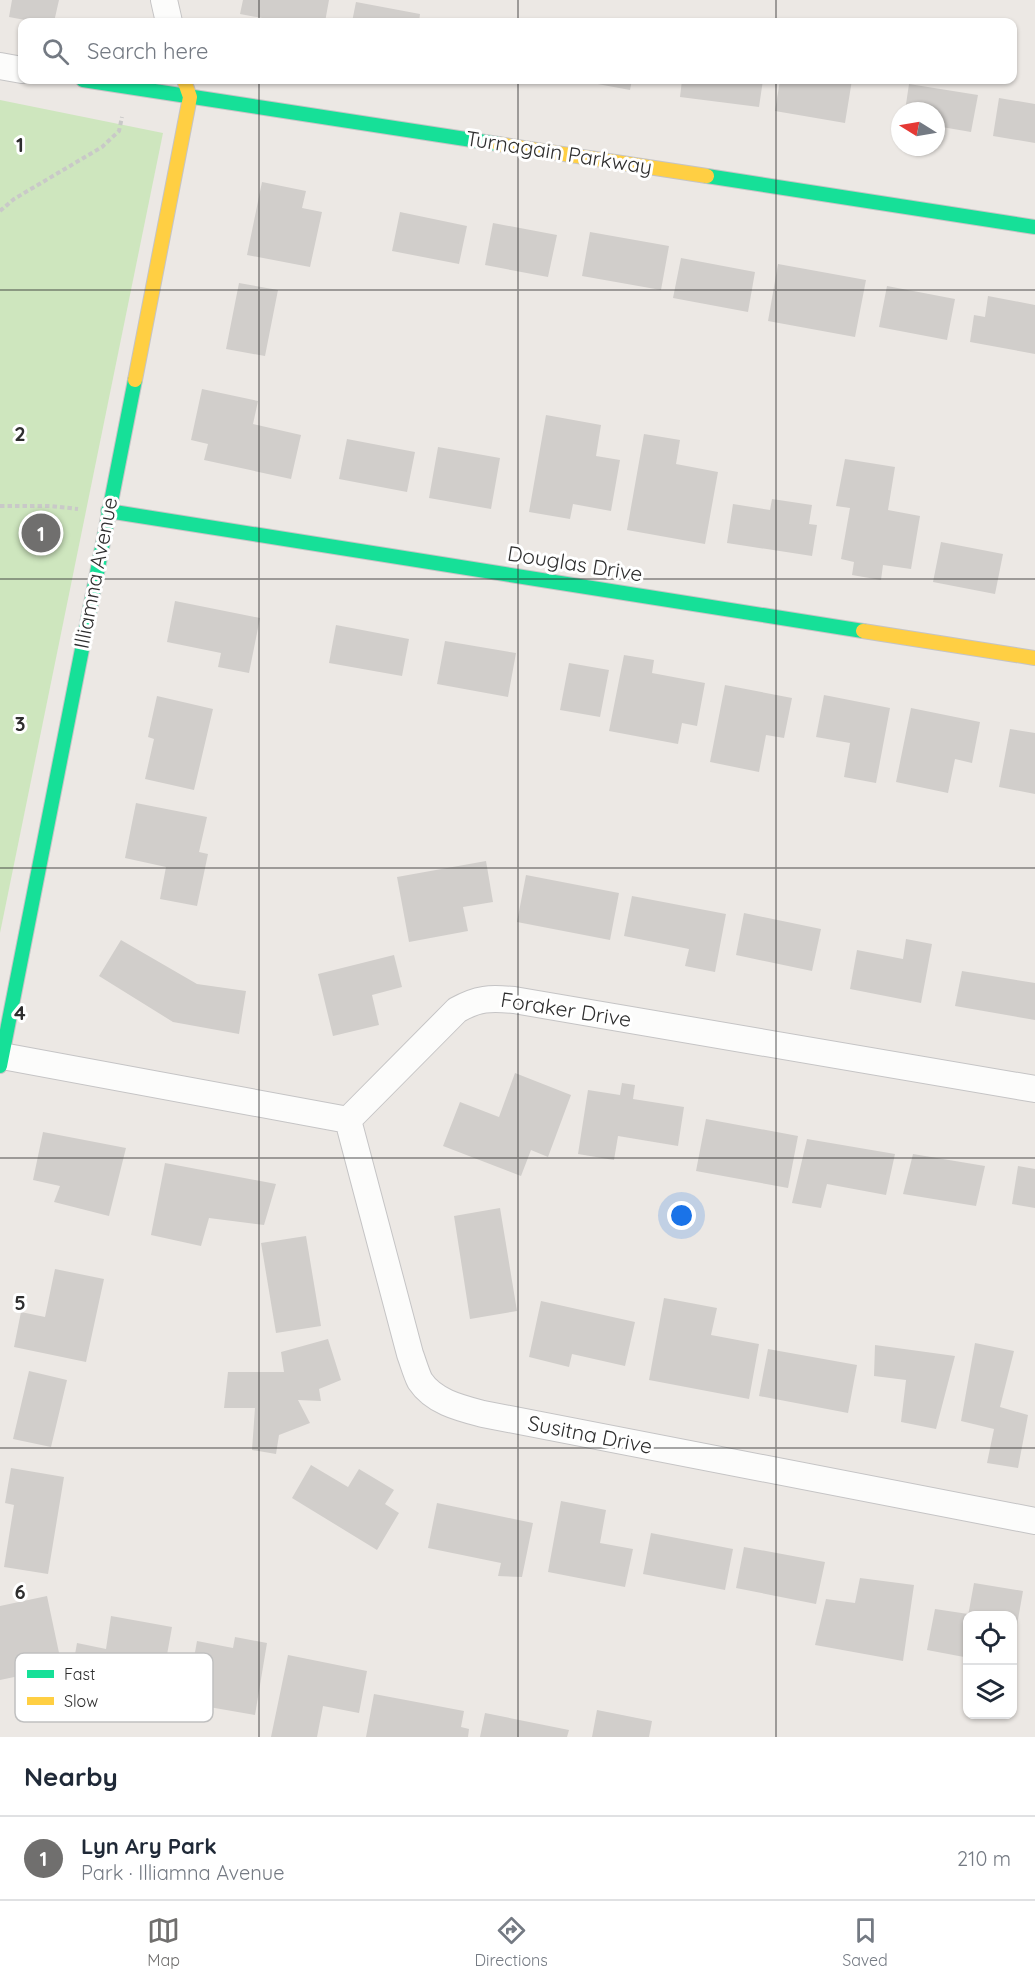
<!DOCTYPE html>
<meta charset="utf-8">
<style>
body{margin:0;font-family:Quicksand,sans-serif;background:#f6f6f7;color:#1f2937}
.controls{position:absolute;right:18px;bottom:18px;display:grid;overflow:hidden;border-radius:12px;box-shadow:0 2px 4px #0004}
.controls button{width:54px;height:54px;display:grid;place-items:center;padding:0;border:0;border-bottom:2px solid #e0e1e3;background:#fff;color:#1f2937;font:30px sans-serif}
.compass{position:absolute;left:891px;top:102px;width:54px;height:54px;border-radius:50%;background:#fff;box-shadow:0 2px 4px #0004;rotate:281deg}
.you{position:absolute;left:682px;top:1216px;width:21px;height:21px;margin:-15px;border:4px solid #fff;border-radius:50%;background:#1a73e8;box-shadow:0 0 0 9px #1a73e833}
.badge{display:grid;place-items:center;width:39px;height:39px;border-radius:50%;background:#706f6e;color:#fff;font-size:20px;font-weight:700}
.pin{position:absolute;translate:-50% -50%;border:3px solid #fff;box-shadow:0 2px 6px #0006}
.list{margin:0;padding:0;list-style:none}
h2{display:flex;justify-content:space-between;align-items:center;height:78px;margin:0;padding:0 24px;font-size:26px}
h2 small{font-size:20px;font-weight:400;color:#747a83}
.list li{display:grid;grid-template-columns:39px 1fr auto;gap:18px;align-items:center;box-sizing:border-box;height:84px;padding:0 24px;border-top:2px solid #e0e1e3}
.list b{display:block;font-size:22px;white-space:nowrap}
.list p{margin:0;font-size:20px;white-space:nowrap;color:#747a83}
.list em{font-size:20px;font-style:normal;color:#747a83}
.icon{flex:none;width:33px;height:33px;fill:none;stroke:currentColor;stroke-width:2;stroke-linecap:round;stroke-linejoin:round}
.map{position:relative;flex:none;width:1035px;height:1737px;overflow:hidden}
.search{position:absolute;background:#fff;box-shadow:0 2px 4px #0004;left:18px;right:18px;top:18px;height:66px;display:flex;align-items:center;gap:15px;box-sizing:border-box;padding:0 21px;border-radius:12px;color:#747a83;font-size:22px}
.sheet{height:162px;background:#fff}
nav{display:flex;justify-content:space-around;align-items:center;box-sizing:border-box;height:84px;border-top:2px solid #e0e1e3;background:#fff;font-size:16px;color:#747a83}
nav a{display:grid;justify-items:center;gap:3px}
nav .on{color:#706f6e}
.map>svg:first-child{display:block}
.green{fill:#cee6be}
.building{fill:#d1cecb}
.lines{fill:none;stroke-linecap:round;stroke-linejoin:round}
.street-casing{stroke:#c5c4c5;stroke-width:28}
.fast-casing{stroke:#c5c4c5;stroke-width:16}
.slow-casing{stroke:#c5c4c5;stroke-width:16}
.path{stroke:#c9c9c8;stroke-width:4;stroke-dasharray:4.5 3;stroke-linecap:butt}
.street{stroke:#fcfcfb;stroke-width:26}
.fast{stroke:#16e098;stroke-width:14}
.slow{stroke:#ffcf43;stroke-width:14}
.grid{fill:none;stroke:#2e2e2e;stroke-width:1.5;stroke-opacity:0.55}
.labels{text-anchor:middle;stroke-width:6;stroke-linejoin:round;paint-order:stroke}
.street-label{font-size:21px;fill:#2e2e2e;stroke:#fff}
.key{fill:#fff;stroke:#c0c0c0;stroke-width:1.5}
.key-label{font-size:16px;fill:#2e2e2e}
.grid-label{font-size:20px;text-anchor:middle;font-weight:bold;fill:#2e2e2e;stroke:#fff;stroke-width:6;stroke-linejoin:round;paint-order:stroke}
</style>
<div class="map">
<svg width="1035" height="1737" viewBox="0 0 1035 1737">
<rect width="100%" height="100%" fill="#ece8e4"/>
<path class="green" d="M0,100l163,33 -163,800z"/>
<path class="building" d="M12,0h47l-5,22h-18l-27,-5z
M243,0h86l-4,22 -22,-2 -19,2 -44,-8z
M356,2l64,12 -1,8h-67z
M576,80h56l-2,10z
M682,80h81l-4,27 -79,-10z
M780,80h72l-7,43 -70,-12z
M909,84l69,11 -7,37 -35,-6v-15h-31z
M999,98l36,6v39l-42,-7z
M262,182l44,9 -4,17 20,4 -12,55 -63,-12z
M400,212l67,14 -8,38 -67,-13z
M493,223l64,12 -9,42 -63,-12z
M590,232l79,14 -8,44 -79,-14z
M681,258l74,14 -7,40 -75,-14z
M778,264l88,16 -11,57 -87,-16z
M239,283l39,7 -13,66 -39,-7z
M887,286l68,13 -8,41 -68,-13z
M988,296l47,9v49l-65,-12 4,-27 11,2z
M202,389l56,12 -5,23 48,11 -10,44 -87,-19 4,-16 -17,-4z
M546,415l55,10 -5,31 24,4 -9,51 -38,-7 -3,15 -41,-7z
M644,434l36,6 -4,24 42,8 -13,72 -78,-14z
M347,439l68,13 -8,40 -68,-13z
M438,447l62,11 -9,51 -62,-11z
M845,459l50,8 -7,43 32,6 -9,53 -28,-4 -2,15 -29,-5 2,-13 -13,-3 9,-51 -14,-2z
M772,499l40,6 -3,19 8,1 -5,31 -85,-13 6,-39 37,6z
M941,542l62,12 -8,40 -62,-12z
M175,601l85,17 -11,55 -31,-6 3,-14 -54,-11z
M336,625l73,14 -7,37 -73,-13z
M445,641l71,12 -8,44 -71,-13z
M624,655l30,5 -2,13 53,10 -8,43 -15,-3 -4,21 -69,-13z
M569,663l40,7 -9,47 -40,-7z
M725,685l67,13 -8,40 -18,-3 -7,37 -49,-10z
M824,695l66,13 -14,75 -32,-6 6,-34 -34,-6z
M157,696l56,13 -19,81 -49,-11 9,-40 -6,-2z
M911,708l69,14 -8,41 -17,-4 -7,34 -52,-11z
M1010,729l25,4v61l-36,-7z
M136,803l71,14 -8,35 9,2 -11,52 -37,-7 6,-32 -41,-9z
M486,861l7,41 -30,5 5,24 -59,11 -12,-65z
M526,875l93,18 -9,47 -93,-18z
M632,896l94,18 -11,58 -30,-6 4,-17 -65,-13z
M744,913l77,16 -9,42 -76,-16z
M906,939l26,5 -11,59 -71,-14 7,-39 46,9z
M121,940l76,44 49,7 -7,43 -66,-12 -74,-46z
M394,955l8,32 -30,8 7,30 -46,11 -15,-62z
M962,971l73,12v37l-80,-14z
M515,1073l56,22 -23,62 -17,-7 -10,26 -78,-30 17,-44 39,15z
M622,1083l13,2 -2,14 51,8 -6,39 -60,-10 -4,24 -36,-6 10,-64 32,5z
M706,1119l92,17 -10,52 -92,-17z
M43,1132l83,16 -17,68 -55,-14 6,-16 -27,-6z
M807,1139l88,15 -9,41 -59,-11 -6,24 -29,-5z
M913,1154l72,12 -9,40 -73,-12z
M165,1163l111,21 -12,41 -55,-7 -8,28 -50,-11z
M1018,1166l17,3v39l-23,-4z
M500,1208l17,103 -47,8 -16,-103z
M306,1236l15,90 -45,7 -15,-90z
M55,1269l49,10 -18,83 -72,-15 7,-35 24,5z
M664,1298l53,10 -6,27 48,9 -10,55 -100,-19z
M541,1301l94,21 -10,44 -53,-12 -3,13 -40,-10z
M328,1339l13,41 -22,9 2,12 -23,-1 12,23 -31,12 -3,19 -24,-4 3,-42h-31l4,-36h56l-3,-20z
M975,1343l39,8 -14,56 28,8 -10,53 -31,-5 7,-34 -33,-8z
M875,1345l80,11 -19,73 -35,-7 5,-42 -32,-4z
M768,1349l89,16 -9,48 -89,-17z
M29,1371l38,9 -16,67 -38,-8z
M311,1465l37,22 11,-18 35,21 -9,14 14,9 -22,37 -85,-52z
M11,1468l53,9 -16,97 -44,-7 10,-62 -9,-2z
M561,1501l45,9 -6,33 33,6 -8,38 -77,-15z
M437,1503l96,20 -11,54 -24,-1 3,-13 -73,-15z
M651,1533l82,16 -8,41 -82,-16z
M744,1547l81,15 -9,42 -80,-16z
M860,1578l54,7 -11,76 -88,-16 11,-46 29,4z
M974,1583l49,8 -9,51 -2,-26h-44z
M47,1596l15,71 -62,13v-74z
M935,1609l33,5v60h-4v-17l-37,-7z
M111,1616l61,11 -13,72 -89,-16 7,-40 29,6z
M235,1637l32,6 -12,72 -69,-12 11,-62 36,7z
M288,1655l79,16 -8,42 -36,-7 -6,31h-46z
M374,1694l90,17 -3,16 8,2 -1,8h-102z
M597,1710l55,11 -3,16h-57z
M485,1713l84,17 -2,7h-87z"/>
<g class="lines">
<defs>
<path id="street" d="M164,0l5,22
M0,66l22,4
M2,1056l346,64
M348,1120l62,234c3,8 6,19 10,27 14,21 40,27 63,33l552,107
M348,1120l109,-110c21,-12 33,-12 57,-10l521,89"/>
<path id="fast" d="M83,80l415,64
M707,176l328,51
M108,511l755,120
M0,1066l135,-686"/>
<path id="slow" d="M498,144l209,32
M135,380l55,-283 -6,-17
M863,631l172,27"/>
</defs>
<use href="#street" class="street-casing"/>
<use href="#fast" class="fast-casing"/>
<use href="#slow" class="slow-casing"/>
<path class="path" d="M0,211l14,-12 88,-52 17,-16 3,-14
M0,506h51l27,3"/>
<use href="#street" class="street"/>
<use href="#fast" class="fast"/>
<use href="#slow" class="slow"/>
</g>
<path class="grid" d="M259,0v22M518,0v22M776,0v22M259,80v1657M518,80v1657M776,80v1657M0,290h1035M0,579h1035M0,868h1035M0,1158h1035M0,1448h1035"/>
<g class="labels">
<g class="street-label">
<text transform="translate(559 153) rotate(9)" y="7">Turnagain Parkway</text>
<text transform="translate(575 564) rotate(9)" y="7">Douglas Drive</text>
<text transform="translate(96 573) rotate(-79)" y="7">Illiamna Avenue</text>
<text transform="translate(566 1010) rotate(9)" y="7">Foraker Drive</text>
<text transform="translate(590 1435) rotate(11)" y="7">Susitna Drive</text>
</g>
</g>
<rect x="15" y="1653" width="198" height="69" rx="9" class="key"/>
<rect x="27" y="1670" width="27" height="8" fill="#16e098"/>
<rect x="27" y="1697" width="27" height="8" fill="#ffcf43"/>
<g class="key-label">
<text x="64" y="1680">Fast</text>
<text x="64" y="1707">Slow</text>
</g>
<g class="grid-label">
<text x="20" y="152">1</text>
<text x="20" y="441">2</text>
<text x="20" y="731">3</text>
<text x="20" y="1020">4</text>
<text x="20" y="1310">5</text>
<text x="20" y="1599">6</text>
</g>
</svg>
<div class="controls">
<button><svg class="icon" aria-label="locate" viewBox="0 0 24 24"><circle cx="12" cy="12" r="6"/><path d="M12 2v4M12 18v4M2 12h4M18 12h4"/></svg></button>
<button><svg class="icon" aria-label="layers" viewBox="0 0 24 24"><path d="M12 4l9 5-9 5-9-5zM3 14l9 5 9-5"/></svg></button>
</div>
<svg class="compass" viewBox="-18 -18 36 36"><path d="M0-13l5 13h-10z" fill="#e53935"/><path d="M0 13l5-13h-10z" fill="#747a83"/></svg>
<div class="you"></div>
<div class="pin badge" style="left:41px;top:533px">1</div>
<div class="search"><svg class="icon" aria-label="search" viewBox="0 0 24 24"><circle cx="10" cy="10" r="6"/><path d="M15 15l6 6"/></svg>Search here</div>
</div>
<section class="sheet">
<h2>Nearby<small></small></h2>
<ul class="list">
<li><span class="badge">1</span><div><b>Lyn Ary Park</b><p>Park · Illiamna Avenue</p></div><em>210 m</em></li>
</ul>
</section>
<nav>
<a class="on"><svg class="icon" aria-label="map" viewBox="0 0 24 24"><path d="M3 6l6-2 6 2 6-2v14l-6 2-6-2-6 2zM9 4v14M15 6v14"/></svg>Map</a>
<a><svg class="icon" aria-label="directions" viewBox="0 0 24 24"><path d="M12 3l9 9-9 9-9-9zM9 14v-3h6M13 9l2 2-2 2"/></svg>Directions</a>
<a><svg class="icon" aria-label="saved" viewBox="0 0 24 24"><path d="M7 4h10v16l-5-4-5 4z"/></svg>Saved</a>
</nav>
